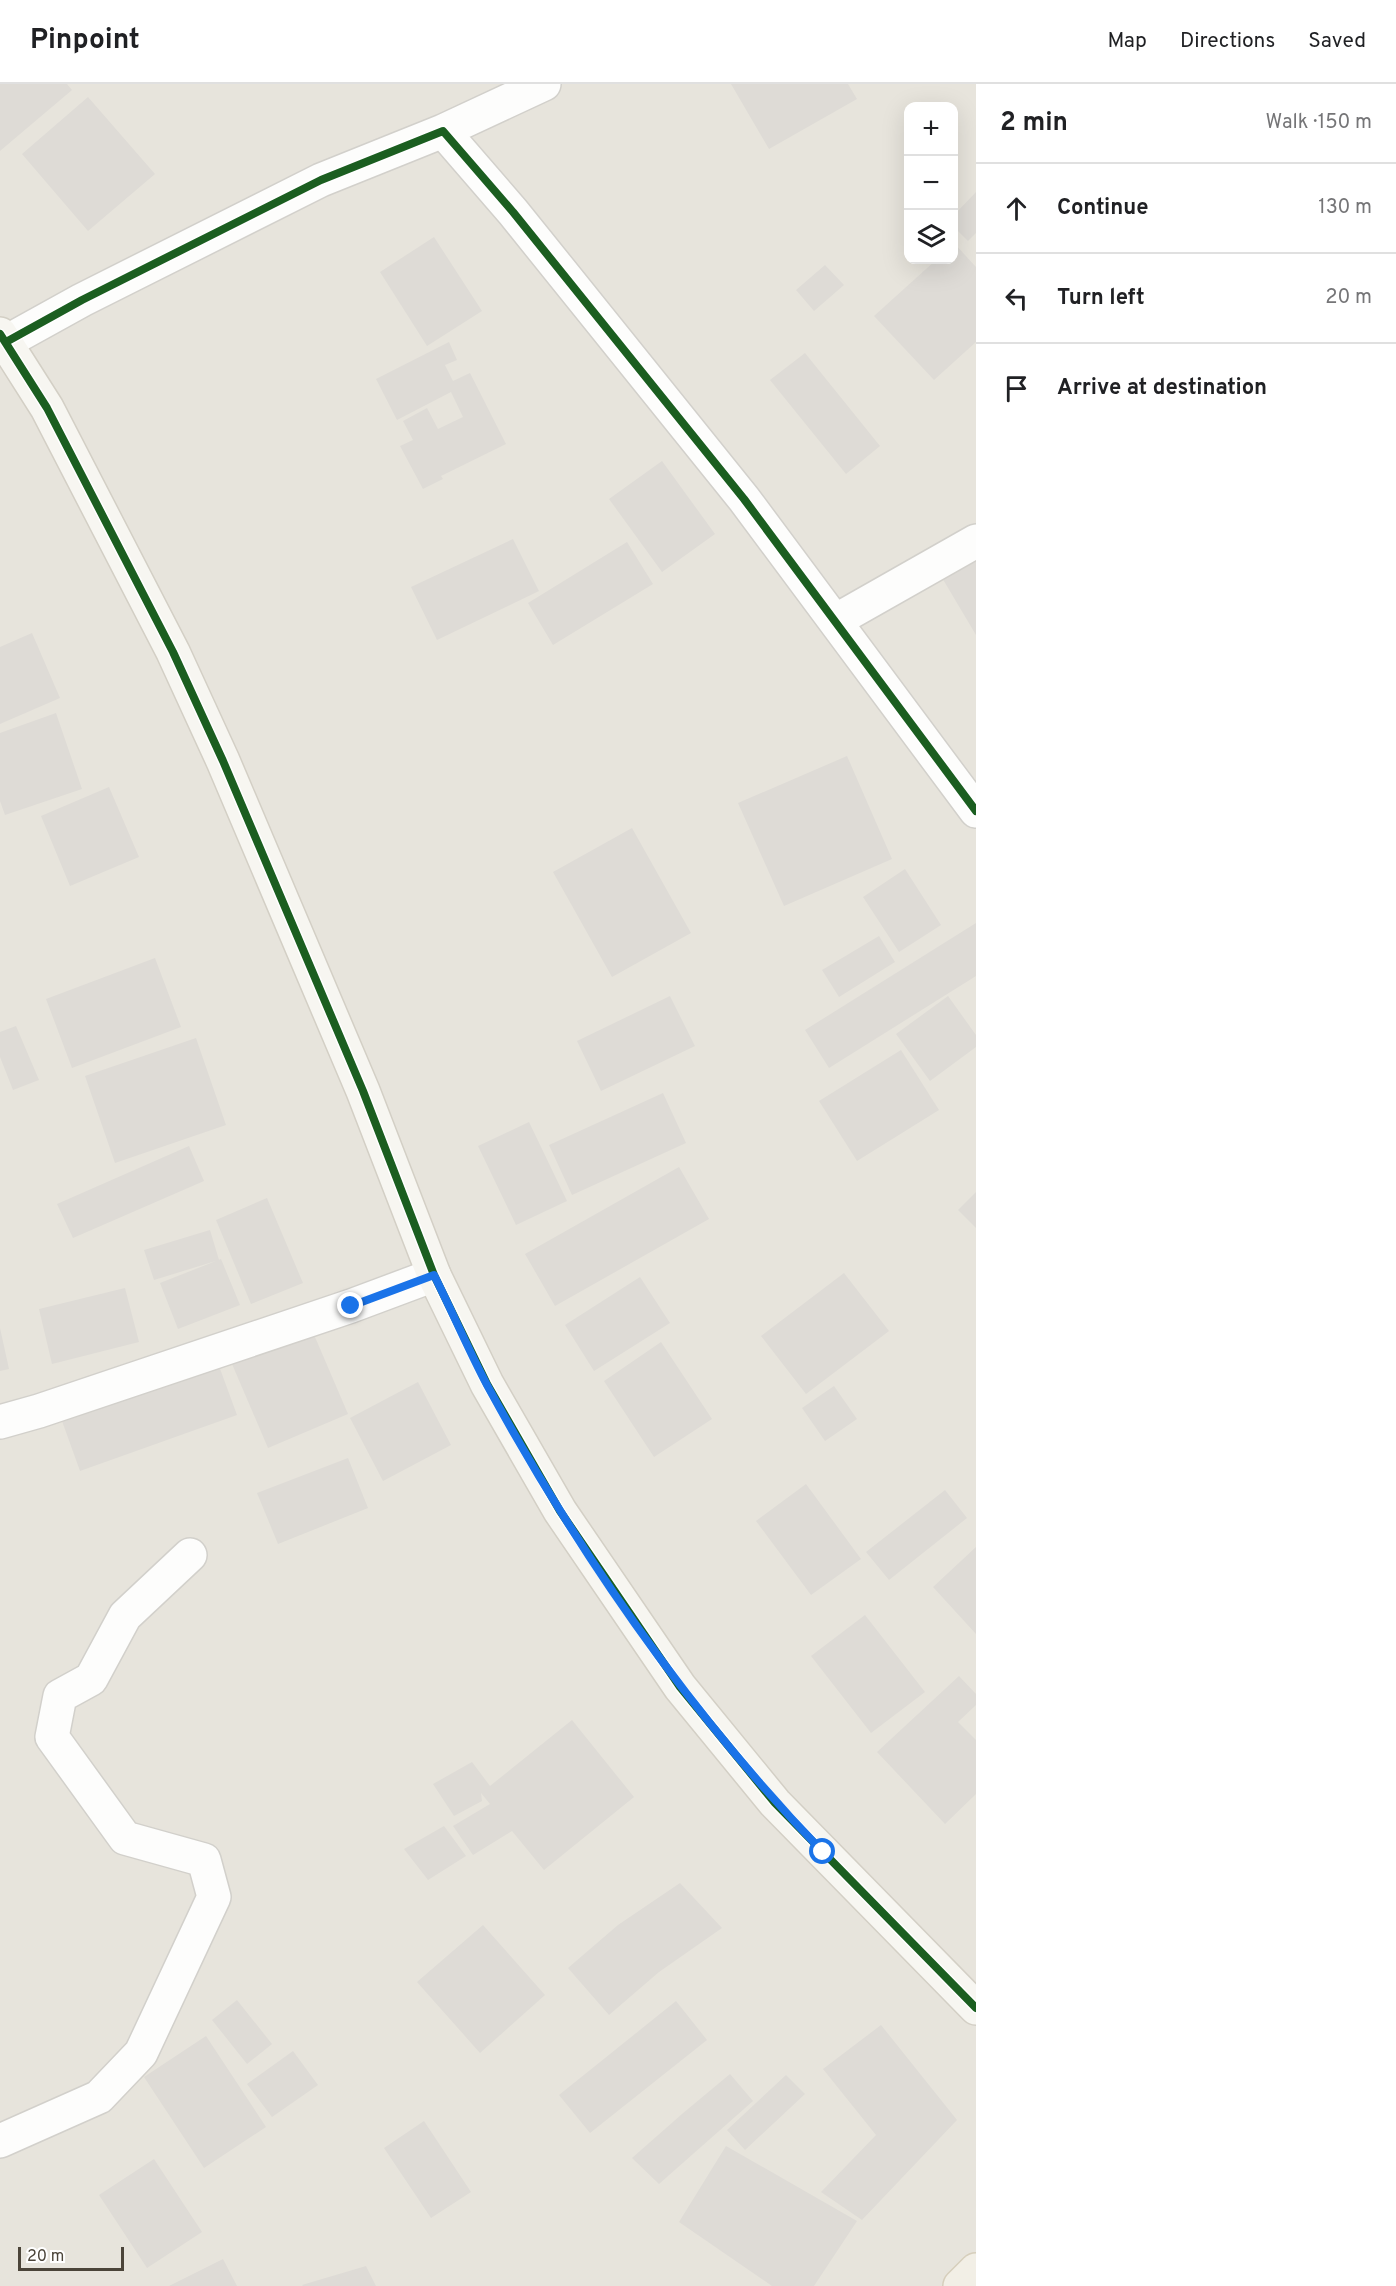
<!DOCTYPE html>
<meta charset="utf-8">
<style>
body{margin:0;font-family:Overpass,sans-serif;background:#f2f2f2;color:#202124}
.controls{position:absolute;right:18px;top:18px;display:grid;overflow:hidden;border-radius:12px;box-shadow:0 6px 24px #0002}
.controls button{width:54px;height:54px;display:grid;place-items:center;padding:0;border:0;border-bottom:2px solid #e0e0e0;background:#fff;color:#202124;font:30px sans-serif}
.scale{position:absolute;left:18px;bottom:15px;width:106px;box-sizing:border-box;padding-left:6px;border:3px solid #4b4439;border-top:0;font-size:16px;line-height:21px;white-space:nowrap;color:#4b4439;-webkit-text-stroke:4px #fff;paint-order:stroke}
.stop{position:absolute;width:18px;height:18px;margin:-14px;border:4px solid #1a73e8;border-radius:50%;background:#fff}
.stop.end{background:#1a73e8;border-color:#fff;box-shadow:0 2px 6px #0008}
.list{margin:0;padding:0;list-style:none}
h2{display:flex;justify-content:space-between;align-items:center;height:78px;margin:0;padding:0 24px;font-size:26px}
h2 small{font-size:20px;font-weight:400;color:#757577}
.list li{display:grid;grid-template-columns:39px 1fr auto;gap:18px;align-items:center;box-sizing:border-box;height:90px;padding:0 24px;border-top:2px solid #e0e0e0}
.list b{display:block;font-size:22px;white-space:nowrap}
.list em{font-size:20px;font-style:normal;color:#757577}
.icon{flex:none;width:33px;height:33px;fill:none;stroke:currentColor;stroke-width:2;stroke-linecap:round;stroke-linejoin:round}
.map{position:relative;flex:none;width:976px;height:2202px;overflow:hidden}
header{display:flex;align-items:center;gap:36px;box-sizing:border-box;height:84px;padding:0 30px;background:#fff;border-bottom:2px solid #e0e0e0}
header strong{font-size:28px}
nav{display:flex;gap:33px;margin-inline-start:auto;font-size:21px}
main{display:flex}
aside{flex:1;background:#fff}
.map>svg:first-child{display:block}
.residential{fill:#e7e4dc;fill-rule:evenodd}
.building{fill:#dedbd6}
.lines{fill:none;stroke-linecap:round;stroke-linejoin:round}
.street-casing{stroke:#d2d0cb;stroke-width:36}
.secondary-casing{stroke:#d3cfc5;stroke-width:36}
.primary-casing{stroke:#d6cebb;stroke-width:36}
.street{stroke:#fdfdfc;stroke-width:33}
.secondary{stroke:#f7f6f1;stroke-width:33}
.primary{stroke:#f2efe6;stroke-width:33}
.cycleway-casing{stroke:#fff;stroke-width:11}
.cycleway{stroke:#1b5e20;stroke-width:8}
.route{stroke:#1a73e8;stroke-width:8}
</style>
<header>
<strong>Pinpoint</strong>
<nav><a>Map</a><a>Directions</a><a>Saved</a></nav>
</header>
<main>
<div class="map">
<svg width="976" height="2202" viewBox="0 0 976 2202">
<rect width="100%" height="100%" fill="#f4f2ee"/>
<path class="residential" d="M0,0h976v2202h-976zM908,22h46v154h-46z"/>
<path class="building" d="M0,0h67l5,6 -72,61z
M731,0h117l9,15 -88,50z
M88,13l67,77 -67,57 -66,-77z
M976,108v41l-8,8 -14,-14v-12z
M434,153l48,74 -55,35 -47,-74z
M954,159l22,24v75l-42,38 -60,-64 62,-56h18z
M825,181l19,20 -30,26 -18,-21z
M449,258l8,18 -12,5 8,16 17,-8 36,71 -65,32 2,3 -20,10 -23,-43 13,-6 -10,-19 24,-13 11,21 25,-12 -12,-25 -54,28 -21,-41z
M805,269l75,93 -34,28 -76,-94z
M662,377l53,73 -53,38 -53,-73z
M513,455l26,52 -102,49 -26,-53z
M627,458l26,42 -100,61 -25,-42z
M976,465v86l-38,-64z
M32,549l28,65 -60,26v-77z
M56,629l26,76 -77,26 -5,-14v-68z
M847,672l45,103 -108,47 -46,-103z
M109,703l30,70 -69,29 -29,-70z
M632,744l59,105 -79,44 -59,-105z
M905,785l36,56 -42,27 -36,-55z
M976,839v53l-147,92 -24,-38z
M879,852l16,26 -56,35 -17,-27z
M155,874l26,69 -109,41 -26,-69z
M670,912l25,50 -94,45 -24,-50z
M948,912l28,39v12l-46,34 -34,-47z
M16,942l23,54 -26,10 -13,-33v-25z
M196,954l30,87 -111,38 -30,-87z
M901,966l38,60 -82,51 -38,-60z
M663,1009l23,50 -114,52 -23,-50z
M529,1038l38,79 -51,24 -38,-79z
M189,1062l15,35 -131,57 -16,-34z
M679,1083l30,52 -154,87 -30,-52z
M976,1108v36l-18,-18z
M267,1114l36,85 -52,21 -35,-84z
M210,1146l9,30 -65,20 -10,-30z
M221,1175l19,46 -62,24 -18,-46z
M844,1189l45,58 -83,63 -45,-58z
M640,1193l30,46 -76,48 -29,-46z
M125,1204l14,54 -87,22 -13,-55z
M0,1244l9,41 -9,2z
M312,1246l36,84 -80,34 -36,-84z
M661,1258l51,77 -58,38 -50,-76z
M219,1282l18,49 -157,56 -18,-50z
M418,1298l33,63 -68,36 -33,-63z
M834,1302l23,33 -32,22 -23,-33z
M348,1374l20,50 -90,36 -21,-51z
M806,1400l55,75 -50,36 -55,-74z
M945,1406l22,28 -78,62 -23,-28z
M976,1463v87l-43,-47z
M865,1531l60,77 -54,41 -60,-77z
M959,1592l17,18v11l-18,17 18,18v54l-31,30 -68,-72z
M572,1636l62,77 -90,73 -32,-39 -39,24 -20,-29 37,-22 -9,-11 1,8 -28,15 -21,-32 39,-22 18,24z
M444,1742l22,30 -38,24 -24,-31z
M680,1799l42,45 -63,44 -50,43 -41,-47 50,-43z
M483,1841l62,70 -65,58 -63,-71z
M237,1916l35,44 -25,20 -35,-44z
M676,1917l31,39 -117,93 -31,-38z
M881,1941l76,95 -95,100 -41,-28 55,-57 -53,-66z
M206,1952l60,91 -62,41 -60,-91z
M293,1967l25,34 -46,32 -25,-33z
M730,1990l23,27 -94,83 -27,-26 50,-44z
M786,1991l19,19 -60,56 -18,-20z
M424,2037l47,71 -40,26 -47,-70z
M726,2062l131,75 -43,65h-42l-93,-64z
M154,2075l48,73 -55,36 -48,-73z
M223,2175l14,27h-68z
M366,2182l10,20h-73l-1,-1z"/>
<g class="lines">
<defs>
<path id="street" d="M443,47l101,-47
M6,258l76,-42 239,-120 122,-49 70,81 231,287 232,312
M835,537l141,-80
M0,1338l39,-11 312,-105 83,-31
M0,2057l99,-44 42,-44 73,-156 -10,-37 -79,-22 -73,-101 8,-41 31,-17 34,-63 65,-61"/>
<path id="secondary" d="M0,250l47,74 126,244 50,109 140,330 71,184 53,109 73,127 120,176 95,116 201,205"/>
<path id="primary" d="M960,2202l16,-16"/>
</defs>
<use href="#street" class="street-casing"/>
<use href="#secondary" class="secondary-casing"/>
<use href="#primary" class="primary-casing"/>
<use href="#street" class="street"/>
<use href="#secondary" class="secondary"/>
<use href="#primary" class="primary"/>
<defs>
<path id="cycleway" d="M0,250l47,74 126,244 50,109 140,330 71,184 53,109 73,127 120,176 95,116 201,205
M6,258l76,-42 239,-120 122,-49 70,81 231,287 232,312"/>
</defs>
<use href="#cycleway" class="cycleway-casing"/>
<use href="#cycleway" class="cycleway"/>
</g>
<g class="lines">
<path class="route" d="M351,1222l83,-31c18,36 34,74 53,110 92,169 203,329 336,467"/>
</g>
</svg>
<div class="controls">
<button>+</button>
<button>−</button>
<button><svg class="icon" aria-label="layers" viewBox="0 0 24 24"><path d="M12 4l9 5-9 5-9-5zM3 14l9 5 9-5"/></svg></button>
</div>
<div class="scale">20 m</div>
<div class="stop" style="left:823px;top:1768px"></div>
<div class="stop end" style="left:351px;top:1222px"></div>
</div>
<aside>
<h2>2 min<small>Walk · 150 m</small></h2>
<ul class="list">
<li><svg class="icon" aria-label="ahead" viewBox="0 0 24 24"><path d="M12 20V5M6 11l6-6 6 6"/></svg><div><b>Continue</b></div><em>130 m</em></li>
<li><svg class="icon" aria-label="left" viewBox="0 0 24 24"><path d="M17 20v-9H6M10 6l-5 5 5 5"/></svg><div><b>Turn left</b></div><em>20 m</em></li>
<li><svg class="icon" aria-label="arrive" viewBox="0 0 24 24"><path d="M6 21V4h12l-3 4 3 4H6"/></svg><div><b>Arrive at destination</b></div></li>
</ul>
</aside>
</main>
